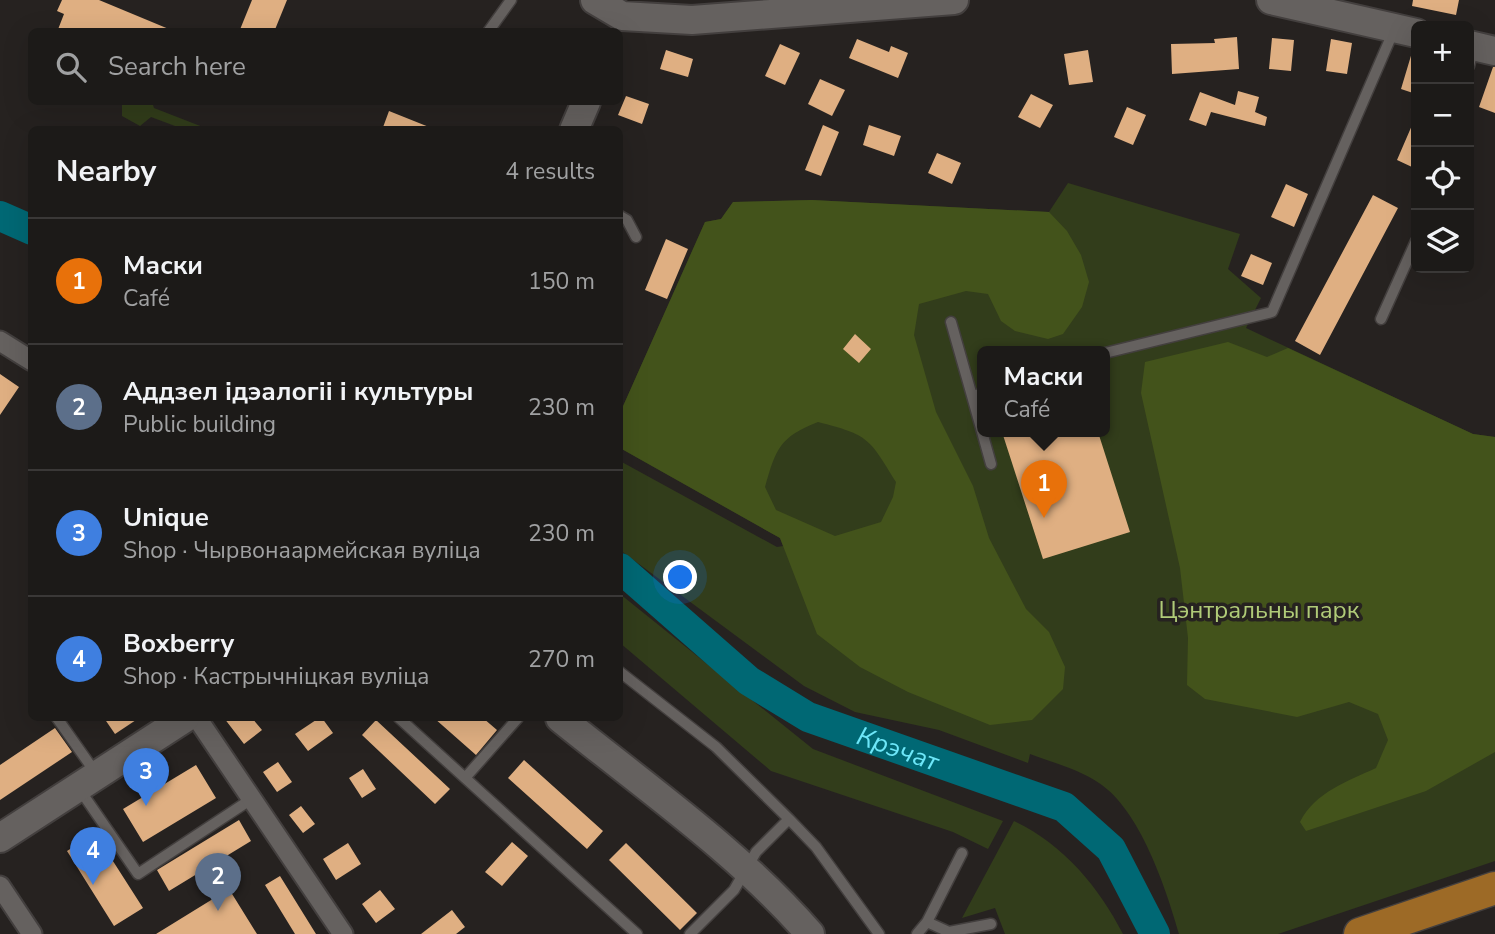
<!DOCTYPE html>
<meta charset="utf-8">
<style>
body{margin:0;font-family:"Nunito Sans",sans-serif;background:#252321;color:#f1f3f6}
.controls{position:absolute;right:21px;top:21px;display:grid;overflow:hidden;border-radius:10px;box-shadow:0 7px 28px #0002}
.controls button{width:63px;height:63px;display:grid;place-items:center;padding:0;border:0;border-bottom:2px solid #3a3837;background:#1c1a18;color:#f1f3f6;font:35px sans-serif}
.you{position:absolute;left:681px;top:578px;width:24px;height:24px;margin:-18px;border:5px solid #fff;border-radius:50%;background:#1a73e8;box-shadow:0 0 0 10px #1a73e833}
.badge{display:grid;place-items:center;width:46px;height:46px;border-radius:50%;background:#0b8043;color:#fff;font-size:23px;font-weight:700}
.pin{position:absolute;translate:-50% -58px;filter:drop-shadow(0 2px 4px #0008)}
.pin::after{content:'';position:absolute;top:37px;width:24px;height:21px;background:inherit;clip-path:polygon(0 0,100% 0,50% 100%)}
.popup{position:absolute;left:977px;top:346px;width:133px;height:91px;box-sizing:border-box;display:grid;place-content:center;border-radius:10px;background:#1c1a18;filter:drop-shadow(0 2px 5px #0005);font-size:23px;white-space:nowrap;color:#a0a1a2}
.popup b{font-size:26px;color:#f1f3f6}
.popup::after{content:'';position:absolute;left:50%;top:100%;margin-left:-14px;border:14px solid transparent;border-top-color:#1c1a18}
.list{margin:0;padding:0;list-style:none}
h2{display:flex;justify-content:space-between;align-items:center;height:91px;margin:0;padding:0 28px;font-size:30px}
h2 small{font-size:23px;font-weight:400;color:#a0a1a2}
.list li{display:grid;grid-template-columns:46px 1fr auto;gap:21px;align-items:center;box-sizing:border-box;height:126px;padding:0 28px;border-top:2px solid #3a3837}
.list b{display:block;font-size:26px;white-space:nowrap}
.list p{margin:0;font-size:23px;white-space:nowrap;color:#a0a1a2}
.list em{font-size:23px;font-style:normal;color:#a0a1a2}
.icon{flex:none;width:38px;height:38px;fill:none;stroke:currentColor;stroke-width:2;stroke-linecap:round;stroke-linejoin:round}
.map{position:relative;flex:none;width:1495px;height:934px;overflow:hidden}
.search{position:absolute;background:#1c1a18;box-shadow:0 7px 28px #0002;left:28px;top:28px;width:595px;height:77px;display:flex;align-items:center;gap:18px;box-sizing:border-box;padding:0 24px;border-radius:10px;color:#a0a1a2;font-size:26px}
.panel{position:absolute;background:#1c1a18;box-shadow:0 7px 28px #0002;left:28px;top:126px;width:595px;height:595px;border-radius:10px}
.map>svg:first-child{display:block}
.green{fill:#323d1b;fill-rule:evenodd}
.forest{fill:#43531b;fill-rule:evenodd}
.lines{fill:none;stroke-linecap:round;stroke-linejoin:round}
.river{stroke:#006874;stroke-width:30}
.building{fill:#dfaf82}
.lane-casing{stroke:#433f3e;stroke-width:13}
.street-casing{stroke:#433f3e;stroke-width:23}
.secondary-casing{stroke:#433f3e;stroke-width:32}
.primary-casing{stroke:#433f3e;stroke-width:35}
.lane{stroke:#65615f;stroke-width:10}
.street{stroke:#65615f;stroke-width:19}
.secondary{stroke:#65615f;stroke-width:28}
.primary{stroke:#9d6a26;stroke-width:32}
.labels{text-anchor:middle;stroke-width:7;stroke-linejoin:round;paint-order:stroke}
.park-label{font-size:24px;fill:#b0cb78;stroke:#262220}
.water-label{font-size:26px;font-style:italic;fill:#6de7f9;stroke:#262220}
</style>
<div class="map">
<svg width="1495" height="934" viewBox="0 0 1495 934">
<rect width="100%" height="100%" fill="#262220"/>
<path class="green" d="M113,102h39l2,6 54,21h-25l-32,-12 -11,9 -18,-10v-11z
M1068,183l172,51 -12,35 33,29 -15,30 227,106 22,3v424l-217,73h-99c-13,-46 -39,-124 -80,-151 -19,-13 -47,-21 -69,-29l-2,9 -89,-33 -84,-18 -51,-26 -184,-136v-89l157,86 6,-1 -3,-8 -160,-90v-35l85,-191 16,-3 12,-17 79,-2 237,12zM983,352h122v80h-122z
M620,594l193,155 190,72 -15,28 -35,-17 -182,-61 -151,-128z
M1014,821c49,23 85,66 109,113h-118l-10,-26 -33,10z"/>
<path class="forest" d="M812,200l237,12 18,19 14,24 8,27 -7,25 -19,27 -15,5 -33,-8 -14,-10 -13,-27 -22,-3 -47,13 -5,31 22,77 37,74 16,52 37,71 23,23 16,35 -2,22 -31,31 -42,5 -82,-33 -48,-25 -43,-33 -37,-96 -160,-90v-35l85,-191 16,-3 12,-17zM818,422c51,13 51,16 78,60l-3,15 -12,25 -46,14 -59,-26 -11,-23c11,-39 15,-50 53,-65z
M1228,342l39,15 21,-9 185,86 22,3v315l-69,39 -120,40 -6,-9c15,-30 48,-41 76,-54l12,-28 -10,-26 -29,-12 -52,15 -92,-18 -18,-14 1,-47 -8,-70 -39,-175 4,-31z"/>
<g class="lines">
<g class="river">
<path d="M0,216l32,14"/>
<path id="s1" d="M620,568l129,113 59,36 256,90 47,42 44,85"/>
</g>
</g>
<path class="building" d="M62,0h37l77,32h-119l7,-18 -7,-3z
M252,0h35l-13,32h-35z
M1413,0h46l-3,15 -44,-9z
M1237,37l2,32 -67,5 -1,-30 44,-1 -1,-4z
M1272,38l22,2 -3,31 -22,-2z
M857,39l32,13 2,-6 17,7 -10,25 -49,-20z
M1331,39l21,4 -5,31 -21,-3z
M780,44l20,9 -15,32 -20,-9z
M1413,49h3v45l-15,-5z
M666,50l27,9 -5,18 -28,-8z
M1088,50l5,32 -24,3 -5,-31z
M1493,67h2v46l-16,-6z
M820,79l25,11 -13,26 -24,-12z
M1238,91l21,6 -4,15 12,5 -2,9 -54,-14 -5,14 -17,-6 11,-28 35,13z
M1031,94l22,11 -13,23 -22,-11z
M626,96l23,8 -7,20 -24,-9z
M1127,107l19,8 -13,30 -19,-8z
M389,111l45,18v1h-52z
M1416,116v40l-4,11 -15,-7z
M823,125l16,7 -18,44 -16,-6z
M869,125l32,11 -7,20 -31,-11z
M937,153l24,10 -9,21 -24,-11z
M1286,184l22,10 -14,33 -23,-10z
M1373,195l25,13 -78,147 -25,-14z
M666,239l22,10 -21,50 -22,-9z
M1251,254l21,9 -9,22 -22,-9z
M855,334l16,15 -12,14 -16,-14z
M0,374l19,13 -19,28z
M1002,432h96l32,100 -87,27z
M104,718h35l-24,16z
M224,718h28l10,12 -18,14z
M319,718h3l11,15 -25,18 -13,-17z
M434,718h49l14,12 -21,25z
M376,720l74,69 -15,15 -73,-69z
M55,728l17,24 -72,48v-35z
M524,760l79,71 -16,18 -79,-71z
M278,762l14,20 -15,10 -14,-20z
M196,765l20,33 -73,44 -20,-33z
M363,769l13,20 -14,9 -13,-20z
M301,806l14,18 -12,9 -14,-18z
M239,820l12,21 -82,50 -12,-21z
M95,833l48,75 -29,18 -47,-75z
M512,842l16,14 -26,30 -17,-14z
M348,843l13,21 -25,16 -13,-21z
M626,843l71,70 -17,17 -71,-70z
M280,876l36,58h-21l-30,-49z
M229,889l28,45h-101z
M380,890l15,19 -19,14 -14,-19z
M452,910l13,17 -9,7h-35z"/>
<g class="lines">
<defs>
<path id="lane" d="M488,32l23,-32
M1469,66l5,-19
M620,216l7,4 9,17
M1381,319l35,-78
M951,322l21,74
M1105,353l167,-41 122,-282
M983,393l-11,3 19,68
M620,672l96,75 73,72
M57,718l38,54
M399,718l238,216
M465,778l53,-60
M80,790l58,84 115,-76
M927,922l22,10 42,-8
M690,934l44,-44 22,-38 33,-33 27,28 63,87
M917,934l10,-12 35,-69"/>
<path id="street" d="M0,341l32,20
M197,718l146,216
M0,886l32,48"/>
<path id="secondary" d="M595,0l27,16 70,4 262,-20
M1271,0l145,33
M1469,45l26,6
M574,130l12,-28
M560,718c84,68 180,135 250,216
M0,838l185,-120"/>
<path id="primary" d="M1360,934l135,-46"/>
</defs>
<use href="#lane" class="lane-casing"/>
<use href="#street" class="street-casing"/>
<use href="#secondary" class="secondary-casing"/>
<use href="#primary" class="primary-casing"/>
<use href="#lane" class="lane"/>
<use href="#street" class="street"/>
<use href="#secondary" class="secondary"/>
<use href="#primary" class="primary"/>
</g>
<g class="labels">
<g class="park-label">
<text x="1259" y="618">Цэнтральны парк</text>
</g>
<g class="water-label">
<text dy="9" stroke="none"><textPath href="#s1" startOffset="336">Крэчат</textPath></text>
</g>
</g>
</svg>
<div class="controls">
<button>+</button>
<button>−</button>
<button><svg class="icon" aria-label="locate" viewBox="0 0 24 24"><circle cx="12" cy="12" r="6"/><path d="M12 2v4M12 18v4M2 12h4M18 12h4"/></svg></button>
<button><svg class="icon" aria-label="layers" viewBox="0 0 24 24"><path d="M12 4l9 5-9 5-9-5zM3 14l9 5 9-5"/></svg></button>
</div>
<div class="you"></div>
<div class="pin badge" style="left:1044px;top:518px;background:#e8710a">1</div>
<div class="popup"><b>Маски</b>Café</div>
<div class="pin badge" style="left:218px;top:911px;background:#5c6f8a">2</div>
<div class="pin badge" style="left:146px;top:806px;background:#3f7fe0">3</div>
<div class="pin badge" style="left:93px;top:885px;background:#3f7fe0">4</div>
<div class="search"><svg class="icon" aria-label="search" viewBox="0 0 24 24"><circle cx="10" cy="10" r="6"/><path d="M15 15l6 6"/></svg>Search here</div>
<section class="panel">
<h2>Nearby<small>4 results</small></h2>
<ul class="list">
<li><span class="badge" style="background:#e8710a">1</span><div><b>Маски</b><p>Café</p></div><em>150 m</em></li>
<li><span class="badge" style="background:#5c6f8a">2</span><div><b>Аддзел ідэалогіі і культуры</b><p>Public building</p></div><em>230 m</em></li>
<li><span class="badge" style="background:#3f7fe0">3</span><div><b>Unique</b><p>Shop · Чырвонаармейская вуліца</p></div><em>230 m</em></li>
<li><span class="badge" style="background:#3f7fe0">4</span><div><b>Boxberry</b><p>Shop · Кастрычніцкая вуліца</p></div><em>270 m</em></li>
</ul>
</section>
</div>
